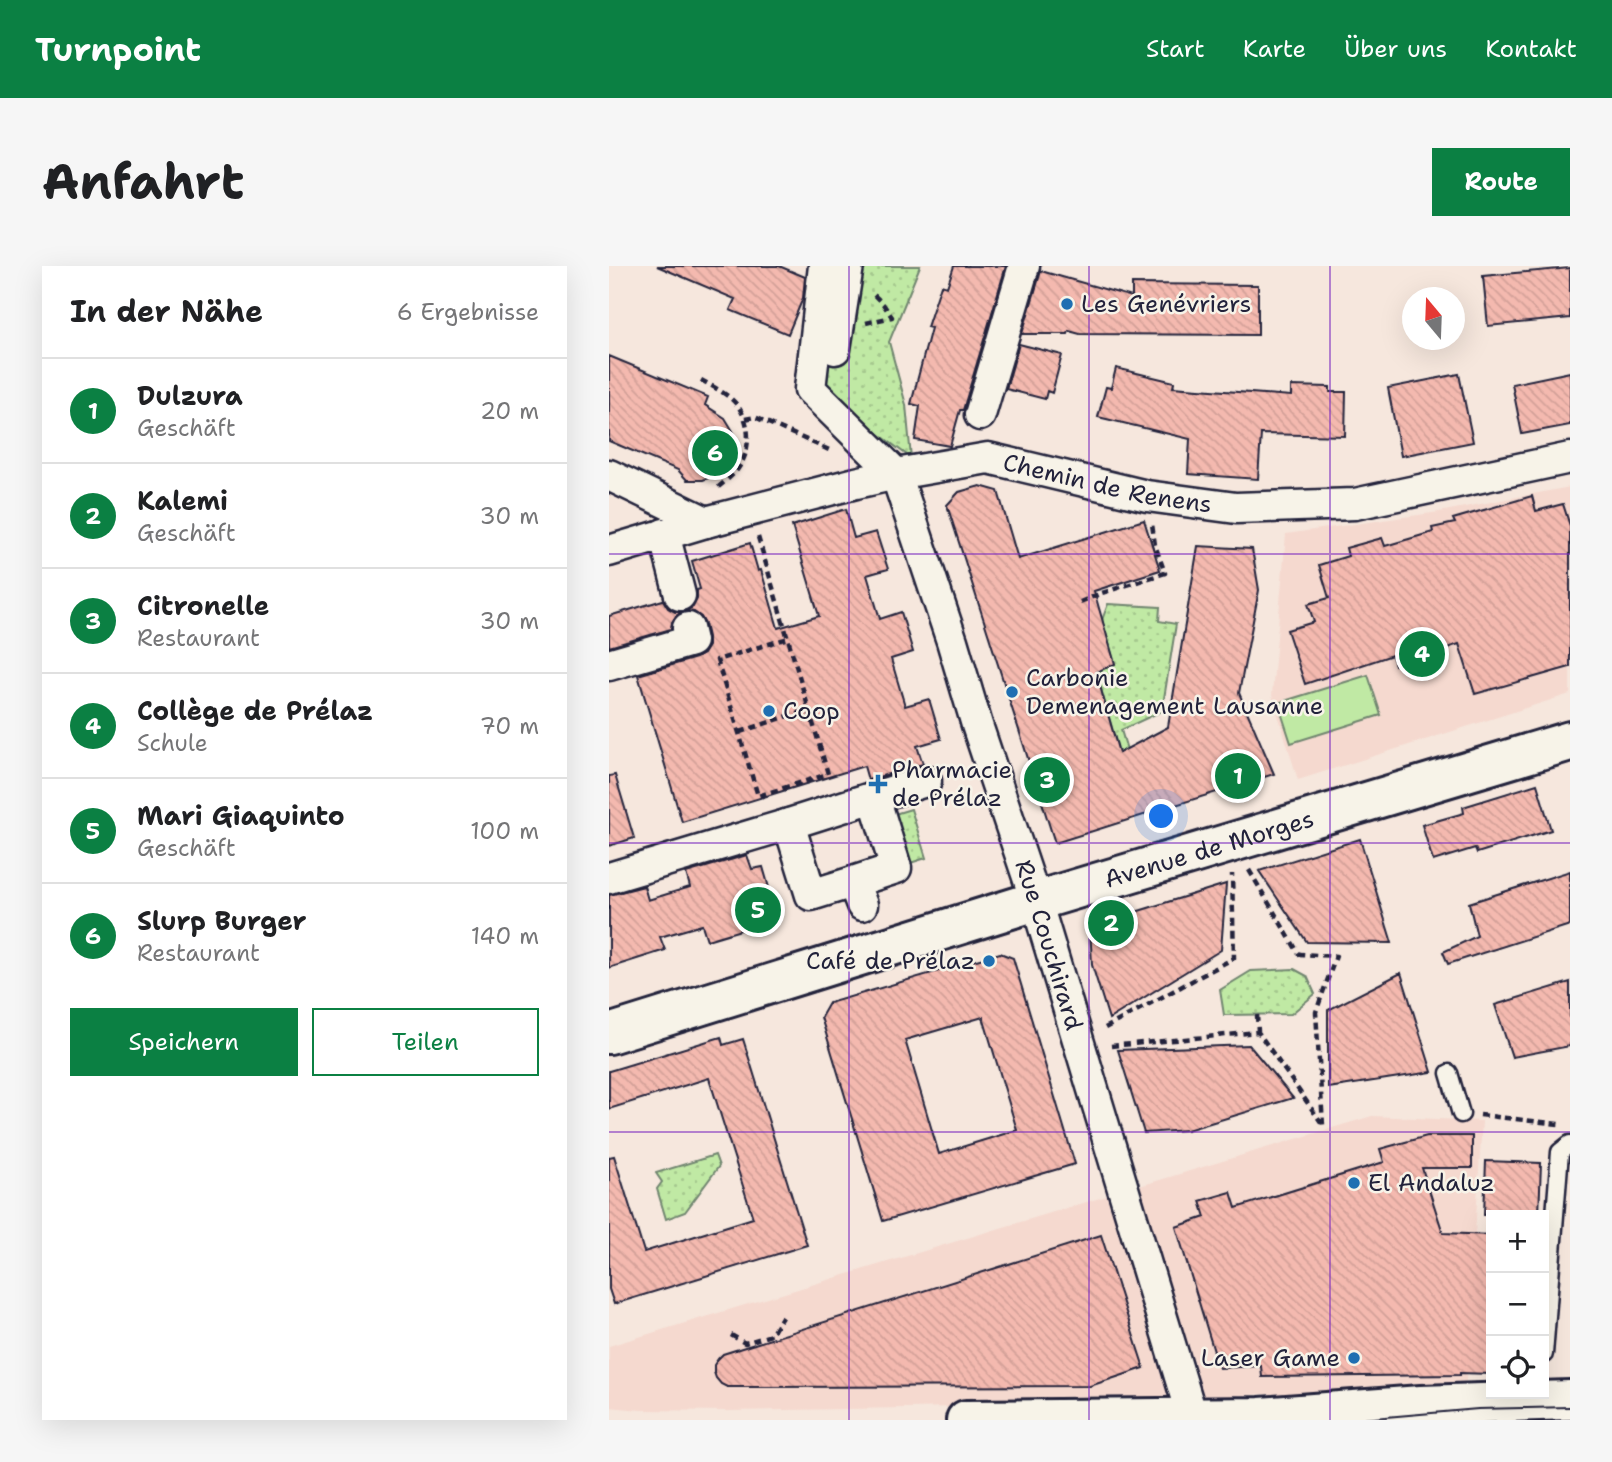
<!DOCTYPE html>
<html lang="de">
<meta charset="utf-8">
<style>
body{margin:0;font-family:"Shantell Sans",sans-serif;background:#f6f6f6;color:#202124}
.controls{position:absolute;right:21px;bottom:21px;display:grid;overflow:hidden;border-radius:0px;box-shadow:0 7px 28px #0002}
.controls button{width:63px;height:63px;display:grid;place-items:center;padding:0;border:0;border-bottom:2px solid #e0e0e0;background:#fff;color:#202124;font:35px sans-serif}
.compass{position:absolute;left:793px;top:21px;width:63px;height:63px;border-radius:50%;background:#fff;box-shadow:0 7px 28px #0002;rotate:341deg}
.you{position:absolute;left:553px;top:551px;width:24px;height:24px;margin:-18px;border:5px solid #fff;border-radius:50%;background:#1a73e8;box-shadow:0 0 0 10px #1a73e833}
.badge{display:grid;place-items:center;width:46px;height:46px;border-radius:50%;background:#0b8043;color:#fff;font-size:23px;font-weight:700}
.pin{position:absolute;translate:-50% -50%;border:4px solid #fff;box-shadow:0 2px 7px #0006}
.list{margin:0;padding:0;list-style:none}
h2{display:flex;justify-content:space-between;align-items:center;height:91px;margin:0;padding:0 28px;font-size:30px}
h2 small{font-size:23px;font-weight:400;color:#757577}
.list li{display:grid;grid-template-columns:46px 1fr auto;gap:21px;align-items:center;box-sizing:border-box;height:105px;padding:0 28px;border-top:2px solid #e0e0e0}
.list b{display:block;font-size:26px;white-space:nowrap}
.list p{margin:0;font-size:23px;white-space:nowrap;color:#757577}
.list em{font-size:23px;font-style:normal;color:#757577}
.actions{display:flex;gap:14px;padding:21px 28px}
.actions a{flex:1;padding:16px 0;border:2px solid #0b8043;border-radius:0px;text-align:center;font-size:24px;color:#0b8043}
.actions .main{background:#0b8043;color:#fff}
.icon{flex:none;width:38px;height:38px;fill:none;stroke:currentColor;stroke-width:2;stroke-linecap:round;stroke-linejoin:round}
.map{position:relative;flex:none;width:961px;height:1154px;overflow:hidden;border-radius:0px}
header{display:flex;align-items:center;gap:42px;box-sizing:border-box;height:98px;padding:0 35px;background:#0b8043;color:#fff}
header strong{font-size:33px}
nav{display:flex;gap:38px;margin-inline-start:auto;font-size:24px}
.intro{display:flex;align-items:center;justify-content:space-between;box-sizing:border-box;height:168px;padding:0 42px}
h1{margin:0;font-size:49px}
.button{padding:18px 32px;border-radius:0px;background:#0b8043;color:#fff;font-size:24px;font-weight:700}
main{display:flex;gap:42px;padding:0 42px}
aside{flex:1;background:#fff;border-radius:0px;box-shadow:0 7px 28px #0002}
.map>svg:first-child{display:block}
.built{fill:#f5d9cf}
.park{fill:url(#park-dots);stroke:#718670;stroke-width:2}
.garden{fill:#c0e9a4;stroke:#718670;stroke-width:2}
.building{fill:url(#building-back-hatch);stroke:#22223b;stroke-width:2;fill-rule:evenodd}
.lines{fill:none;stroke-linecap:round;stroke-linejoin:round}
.lane-casing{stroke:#22223b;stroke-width:21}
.street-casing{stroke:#22223b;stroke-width:35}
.secondary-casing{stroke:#22223b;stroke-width:44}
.path{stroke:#22223b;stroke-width:4.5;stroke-dasharray:7 5;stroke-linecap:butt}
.lane{stroke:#f7f3e8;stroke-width:16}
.street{stroke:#f7f3e8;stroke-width:30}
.secondary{stroke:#f7f3e8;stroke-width:38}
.tram{stroke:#22223b;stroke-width:2}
.grid{fill:none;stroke:#7b2cbf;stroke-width:2;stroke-opacity:0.55}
.poi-dot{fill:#1f6fb2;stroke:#f7f3e8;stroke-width:2.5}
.labels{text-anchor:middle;stroke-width:5;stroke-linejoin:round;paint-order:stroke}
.poi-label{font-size:24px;fill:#22223b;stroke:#f7f3e8;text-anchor:start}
.street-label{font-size:24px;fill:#22223b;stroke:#f7f3e8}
</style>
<header>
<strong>Turnpoint</strong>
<nav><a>Start</a><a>Karte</a><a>Über uns</a><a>Kontakt</a></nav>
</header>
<div class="intro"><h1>Anfahrt</h1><a class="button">Route</a></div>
<main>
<aside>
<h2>In der Nähe<small>6 Ergebnisse</small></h2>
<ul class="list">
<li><span class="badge">1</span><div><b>Dulzura</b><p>Geschäft</p></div><em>20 m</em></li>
<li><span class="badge">2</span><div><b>Kalemi</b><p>Geschäft</p></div><em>30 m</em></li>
<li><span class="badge">3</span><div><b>Citronelle</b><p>Restaurant</p></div><em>30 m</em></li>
<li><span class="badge">4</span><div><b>Collège de Prélaz</b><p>Schule</p></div><em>70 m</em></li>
<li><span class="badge">5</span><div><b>Mari Giaquinto</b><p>Geschäft</p></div><em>100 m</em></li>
<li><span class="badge">6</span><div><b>Slurp Burger</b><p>Restaurant</p></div><em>140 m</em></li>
</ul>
<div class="actions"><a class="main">Speichern</a><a>Teilen</a></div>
</aside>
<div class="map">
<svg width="961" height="1154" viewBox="0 0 961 1154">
<defs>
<pattern id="park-dots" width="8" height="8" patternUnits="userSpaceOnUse" patternTransform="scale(1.75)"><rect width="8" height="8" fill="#c0e9a4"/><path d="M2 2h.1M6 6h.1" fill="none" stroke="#a5c88e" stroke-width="1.8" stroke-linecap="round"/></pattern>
<pattern id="building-back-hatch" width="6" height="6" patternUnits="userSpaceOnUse" patternTransform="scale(1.75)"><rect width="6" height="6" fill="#f4b9af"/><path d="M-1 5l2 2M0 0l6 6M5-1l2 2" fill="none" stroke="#d19f97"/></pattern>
</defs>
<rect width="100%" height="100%" fill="#f6e7dd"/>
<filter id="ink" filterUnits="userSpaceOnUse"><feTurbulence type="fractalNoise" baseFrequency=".0143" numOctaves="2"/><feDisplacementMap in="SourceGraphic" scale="14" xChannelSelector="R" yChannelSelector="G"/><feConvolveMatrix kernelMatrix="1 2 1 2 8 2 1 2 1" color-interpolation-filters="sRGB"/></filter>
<g filter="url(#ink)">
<path class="built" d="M961,221v207l-272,86 -26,-85 14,-161 153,-22z
M763,850l110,5 -17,276 -203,-3 -122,9 -233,5 -179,3 -87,-1 -32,-3v-61z"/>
<path class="park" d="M233,0h78l-31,76 17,63 5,53 -87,-65 7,-73z
M499,338l52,3 -1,14 17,3 -14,87 -41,19 7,23 -2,24 -29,-102 1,-4 17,-7 -13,-44z
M302,543l15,49 -22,7 -16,-49z
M685,703l13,7 8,18 -24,20 -67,1 -4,-25 31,-19z
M106,889l4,11 -34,46 -19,7 -9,-30 5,-7 -6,-9z"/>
<path class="garden" d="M759,409l13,40 -90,28 -13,-40z"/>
<path class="building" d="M48,0h122l26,11 -2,21 -15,36 -58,-24 5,-11z
M345,0h52l-43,144h-3l-10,36 -35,-6 5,-34 -9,-2 20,-76 -4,-1 14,-42 6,2z
M961,2v50l-82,8 -5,-50z
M432,5l91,26v-13l126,1v50l-178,-1 -11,-3 -1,3h-46z
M410,78l43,11 -10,38 -5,-2 -2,8 -39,-10z
M0,90l99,41 -3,8 20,13 8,13 3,16 -6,16 -9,10 -18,7h-16l-9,-10 -69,-29z
M507,102l58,14 -1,5 118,9v-10l39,1v5h16l-1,44 -84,-2 -3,45 -70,-5 2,-35 -92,-22 8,-30 5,1z
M961,106v53l-48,9 -10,-50z
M850,108l14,68 -72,14 -13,-68z
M371,220l18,5 20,68 126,-39 16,50 -66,21 21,73 -19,8 23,81 49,-26 30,-181 54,3 7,41 -20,103 35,81 -219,69 -108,-338 12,-13z
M923,230l4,15 27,-7 7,22v141l-95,27 -16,-50 -64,21 -3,-10 -87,29 -18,-54 27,-8 -6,-18 21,-6 -10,-33 29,-9 -2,-8 36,-10 3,8 48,-14 -1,-4 23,-5 -2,-4z
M237,243l8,29 22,-6 12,37 -21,6 13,44 21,-7 12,40 -22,7 14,47 24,-7 12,40 -24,7 6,18 -55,16 -4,-14 -182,56 -44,-147 58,-17 7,-4 5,-8v-9l-3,-13 -4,-7 -7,-5 -8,-1 7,-4 4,-8v-9l3,-1 -8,-28 58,-18 8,28 3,-1 17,58 41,-12 -27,-90z
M54,334l5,8 7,4h7l-6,4 -4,6 -1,7 -62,18v-31z
M6,509l19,63 -25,8v-70z
M928,518l14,46 -74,23 -2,-5 -42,13 -11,-36 42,-12 -1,-6z
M751,573l32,104 -85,-1 -48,-71z
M138,589l5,14 11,-2 15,52 -71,21 -5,-15 -42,12 5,13 -56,18v-73l35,-9 4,14 42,-13 -4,-14z
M961,605v54l-122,39 -5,-12 34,-16 -8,-33z
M617,618l-5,66 -112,69 -17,-54 -2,-39z
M391,687l13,5 62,206 -192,57 -62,-204 8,-14zM374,751l34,113 -78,24 -34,-114z
M792,707l31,99 -104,16v-78z
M961,716v64l-58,11 -17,-52z
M112,771l2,8 20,-6 64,206 -193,59 -5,-15v-132l5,-1 30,96 109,-34 -44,-140 -100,31v-38z
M640,779l44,53 -106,32 -43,3 -26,-83z
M818,870h45v32h-50l21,65 48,2v139l-31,-1v2l-198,2 -1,-11 -42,2 -43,-141 29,-10 -5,-16 31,-9 5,16 148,-46 -4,-13z
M877,895l55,2 -2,52h-55z
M492,969l43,133 -54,18 -363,1 -6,-3 -5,-6 -2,-6v-7l4,-6 5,-5z"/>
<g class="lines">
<defs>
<path id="lane" d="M840,807l12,41
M935,1088l16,-202 10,-8"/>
<g id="street">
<path id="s1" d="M215,0l-14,123 86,85 56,167 25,84 59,176 157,519"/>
<path d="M226,83l13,-83"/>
<path d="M371,149l44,-149"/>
<path d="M0,209l97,47"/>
<path d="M55,268l16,61"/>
<path id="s2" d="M0,285l97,-29 150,-39 40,-9 92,-16 159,38 89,12 119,-4 215,-46"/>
<path d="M0,399l82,-24 -3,-13"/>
<path d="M265,531l52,-16"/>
<path d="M0,612l180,-54"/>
<path d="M244,616l43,-14 -22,-71 -85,27 22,71 42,-13 9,23"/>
</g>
<g id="secondary">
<path id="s3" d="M0,768l427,-133 534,-160"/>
<path d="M357,1154l294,-3 161,-12 149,-5"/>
</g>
</defs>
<use href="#lane" class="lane-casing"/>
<use href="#street" class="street-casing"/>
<use href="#secondary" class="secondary-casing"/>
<path class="path" d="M257,57l26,-6 -9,-13 -10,-10
M92,114c9,5 19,10 28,17 22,17 25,51 8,73 -6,7 -14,13 -21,19
M136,153l10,-2 74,33
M149,271l70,237 -70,22 -41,-136 71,-22
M471,336l22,-9 63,-20 -10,-28 -3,-21
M131,466l69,-23
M640,604l50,84 37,2 -20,56 7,113
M648,749l1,17
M496,762l129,-70 -2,-84
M502,780l147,-14 65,93
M871,849l79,9
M122,1069l14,8 26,-8 11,-18"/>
<use href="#lane" class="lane"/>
<use href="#street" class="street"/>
<use href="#secondary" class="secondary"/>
<path class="tram" d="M742,1154l127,-11 92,-2"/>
</g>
</g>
<path class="grid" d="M240,0v1154M480,0v1154M721,0v1154M0,288h961M0,577h961M0,866h961"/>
<g class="poi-dot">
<circle cx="458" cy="38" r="7"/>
<circle cx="403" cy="426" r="7"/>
<circle cx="160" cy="445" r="7"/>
<path d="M265.5 507.5h7v7h7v7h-7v7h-7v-7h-7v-7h7z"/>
<circle cx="380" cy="695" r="7"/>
<circle cx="745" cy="917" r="7"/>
<circle cx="745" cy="1092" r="7"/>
</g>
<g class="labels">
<g class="poi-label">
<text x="472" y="46">Les Genévriers</text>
<text x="417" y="420">Carbonie<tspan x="417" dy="28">Demenagement Lausanne</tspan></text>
<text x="174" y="453">Coop</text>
<text x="283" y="512">Pharmacie<tspan x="283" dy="28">de Prélaz</tspan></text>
<text x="366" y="703" text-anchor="end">Café de Prélaz</text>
<text x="759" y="925">El Andaluz</text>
<text x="731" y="1100" text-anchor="end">Laser Game</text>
</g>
<g class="street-label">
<text dy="8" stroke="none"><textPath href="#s2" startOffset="513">Chemin de Renens</textPath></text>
<text dy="8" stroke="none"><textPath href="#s3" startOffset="628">Avenue de Morges</textPath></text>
<text dy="8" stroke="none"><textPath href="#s1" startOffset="740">Rue Couchirard</textPath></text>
</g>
</g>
</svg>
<div class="controls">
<button>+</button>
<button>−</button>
<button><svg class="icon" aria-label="locate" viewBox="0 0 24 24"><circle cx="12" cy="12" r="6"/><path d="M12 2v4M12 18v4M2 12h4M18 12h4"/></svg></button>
</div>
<svg class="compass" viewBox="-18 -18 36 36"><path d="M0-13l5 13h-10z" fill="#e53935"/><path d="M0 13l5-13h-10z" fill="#757577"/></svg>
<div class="you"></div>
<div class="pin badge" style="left:629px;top:510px">1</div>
<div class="pin badge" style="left:502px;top:657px">2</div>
<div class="pin badge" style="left:438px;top:514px">3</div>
<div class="pin badge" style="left:813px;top:388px">4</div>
<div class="pin badge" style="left:149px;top:644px">5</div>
<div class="pin badge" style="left:106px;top:187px">6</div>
</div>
</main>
